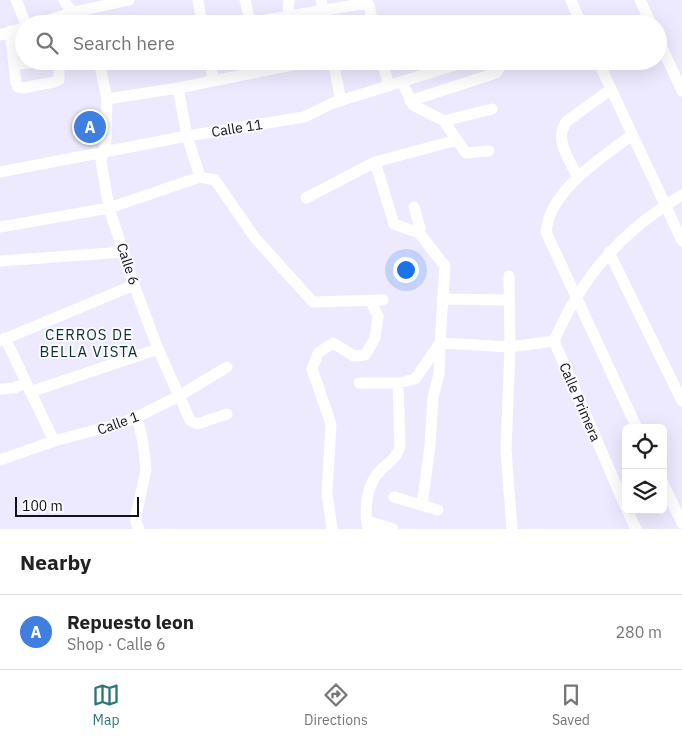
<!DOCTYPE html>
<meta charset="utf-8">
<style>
body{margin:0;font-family:"IBM Plex Sans",sans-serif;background:#f6f6f6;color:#222}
.controls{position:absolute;right:15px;bottom:15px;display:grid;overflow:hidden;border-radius:8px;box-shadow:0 5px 20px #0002}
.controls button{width:45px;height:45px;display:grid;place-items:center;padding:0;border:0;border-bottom:1px solid #e0e0e0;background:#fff;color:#222;font:25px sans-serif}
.scale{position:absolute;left:15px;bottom:12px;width:124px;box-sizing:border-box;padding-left:5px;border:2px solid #131119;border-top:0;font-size:14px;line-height:18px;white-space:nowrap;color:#131119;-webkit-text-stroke:4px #fafaff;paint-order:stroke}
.you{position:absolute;left:405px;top:269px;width:18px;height:18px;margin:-12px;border:4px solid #fff;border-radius:50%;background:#1a73e8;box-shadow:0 0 0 8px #1a73e833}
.badge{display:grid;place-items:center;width:32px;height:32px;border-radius:50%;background:#2d7673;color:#fff;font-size:16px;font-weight:700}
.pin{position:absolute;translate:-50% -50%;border:2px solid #fff;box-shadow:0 1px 5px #0006}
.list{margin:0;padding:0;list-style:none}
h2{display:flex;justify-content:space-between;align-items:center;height:65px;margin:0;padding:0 20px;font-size:21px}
h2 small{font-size:16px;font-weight:400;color:#767676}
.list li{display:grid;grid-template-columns:32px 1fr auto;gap:15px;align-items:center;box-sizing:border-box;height:75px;padding:0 20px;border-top:1px solid #e0e0e0}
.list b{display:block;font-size:19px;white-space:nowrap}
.list p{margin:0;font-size:16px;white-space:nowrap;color:#767676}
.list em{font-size:16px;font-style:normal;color:#767676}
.icon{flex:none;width:28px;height:28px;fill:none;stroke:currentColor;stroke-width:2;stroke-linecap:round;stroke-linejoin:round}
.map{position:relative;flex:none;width:682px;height:529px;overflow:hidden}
.search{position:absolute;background:#fff;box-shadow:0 5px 20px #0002;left:15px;right:15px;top:15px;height:55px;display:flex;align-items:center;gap:12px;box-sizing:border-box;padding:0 18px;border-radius:28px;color:#767676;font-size:19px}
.sheet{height:140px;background:#fff}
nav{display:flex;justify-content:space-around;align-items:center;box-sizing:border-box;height:70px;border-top:1px solid #e0e0e0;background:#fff;font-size:14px;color:#767676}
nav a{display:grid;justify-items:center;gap:2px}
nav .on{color:#2d7673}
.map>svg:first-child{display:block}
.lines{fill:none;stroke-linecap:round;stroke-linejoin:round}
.minor{stroke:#fff;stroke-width:11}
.labels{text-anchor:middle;stroke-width:4;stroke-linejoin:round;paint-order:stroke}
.street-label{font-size:14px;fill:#131119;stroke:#fafaff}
.neighbourhood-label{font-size:15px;letter-spacing:1px;fill:#0c302e;stroke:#fafaff}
</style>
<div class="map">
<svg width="682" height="529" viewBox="0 0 682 529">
<rect width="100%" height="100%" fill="#edeaff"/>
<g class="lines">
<path class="minor" d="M16,0l10,24
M64,0l5,8 16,16
M198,0l4,24
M245,0l5,22
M321,0l5,24
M571,0l10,24
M640,0l11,24
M288,16l1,-16
M36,24l38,-12 55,-12
M241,24l126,-21 2,2 4,19
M10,31l6,52 2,4 5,1 31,-6 5,-2v-19
M0,35l24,-7
M658,39l24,52
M99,61l8,38 -1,42 -5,20 8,47 25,77 24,64 32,71 7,4 30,-10
M210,61l3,20
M333,61l8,40
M382,61l7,25
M598,61l84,180
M14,65l26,-4
M178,88l9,48 13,41
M107,99l71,-11 134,-27
M410,101l86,-28 3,-4 -2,-8
M444,121l48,-12
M632,135c-31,23 -83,56 -86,97l91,196
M457,140l9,13 23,-2
M0,172l187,-36 117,-19 29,-14 135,-42
M577,176c-8,-18 -24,-37 -10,-55l43,-31
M306,198l69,-36 82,-22 -13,-19 -31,-16 -11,-23
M414,207l6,21 -1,5
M0,227l109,-19 91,-31 15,3 40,58 58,64 70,-2
M609,252l73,149
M0,261l124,-9
M509,276l1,71 -4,103 6,79
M442,299l67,1
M5,338l49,103
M0,341l134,-56
M359,383h39l17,-4 25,-36 5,-77 -26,-33 -25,-9 -19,-62
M0,389l14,-1 12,-5
M30,392l128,-43
M137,417l6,25 3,28 -10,45v7l3,7
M0,460l54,-19 64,-17 19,-7 42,-21 48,-29
M663,483l19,40
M394,497l44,13
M422,505l8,-59 3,-49 6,-23 1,-31 70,4 44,-6
M626,508l-72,-167c28,-64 67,-110 128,-146
M627,510l9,19
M367,521l26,8
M332,529l-5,-36 4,-69 -19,-55 6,-16 15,-10 21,13 11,-1 10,-17 3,-22 -7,-14
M368,529c-4,-19 -2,-45 13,-59 8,-8 16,-12 19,-24l-2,-63"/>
</g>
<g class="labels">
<g class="street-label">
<text transform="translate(237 128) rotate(-9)" y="5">Calle 11</text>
<text transform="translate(128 264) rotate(72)" y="5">Calle 6</text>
<text transform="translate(580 402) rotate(67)" y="5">Calle Primera</text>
<text transform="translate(118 423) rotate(-20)" y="5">Calle 1</text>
</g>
<g class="neighbourhood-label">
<text x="89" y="340">CERROS DE<tspan x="89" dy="17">BELLA VISTA</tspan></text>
</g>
</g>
</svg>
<div class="controls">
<button><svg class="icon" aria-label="locate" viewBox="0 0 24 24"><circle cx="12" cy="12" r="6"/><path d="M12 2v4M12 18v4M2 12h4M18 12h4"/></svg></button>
<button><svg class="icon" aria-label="layers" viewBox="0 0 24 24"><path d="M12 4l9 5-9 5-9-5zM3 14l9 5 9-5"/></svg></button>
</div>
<div class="scale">100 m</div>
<div class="you"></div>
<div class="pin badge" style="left:90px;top:127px;background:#3f7fe0">A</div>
<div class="search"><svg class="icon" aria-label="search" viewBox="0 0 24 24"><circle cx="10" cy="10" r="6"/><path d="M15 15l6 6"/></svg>Search here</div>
</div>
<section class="sheet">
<h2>Nearby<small></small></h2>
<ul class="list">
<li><span class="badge" style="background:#3f7fe0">A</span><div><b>Repuesto leon</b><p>Shop · Calle 6</p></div><em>280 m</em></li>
</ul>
</section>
<nav>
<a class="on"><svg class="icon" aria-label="map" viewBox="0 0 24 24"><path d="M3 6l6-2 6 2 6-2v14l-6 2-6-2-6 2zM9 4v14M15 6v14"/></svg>Map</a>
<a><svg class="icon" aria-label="directions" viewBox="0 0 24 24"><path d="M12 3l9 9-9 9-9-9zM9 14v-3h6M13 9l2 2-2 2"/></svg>Directions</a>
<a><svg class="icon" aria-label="saved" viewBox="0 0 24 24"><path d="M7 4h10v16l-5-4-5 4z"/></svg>Saved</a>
</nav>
